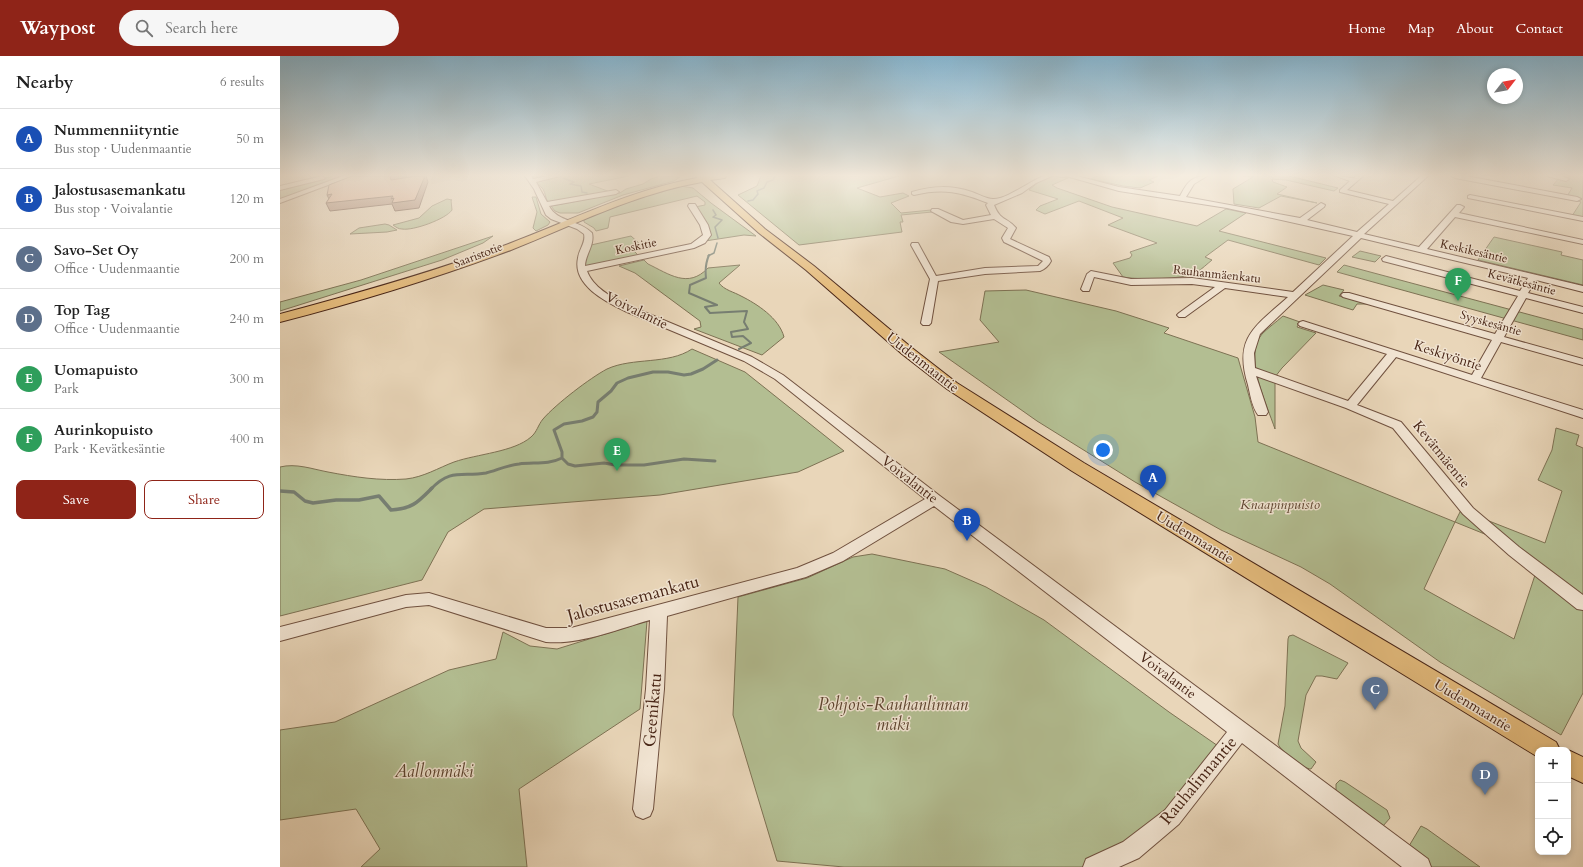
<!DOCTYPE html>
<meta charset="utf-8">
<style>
body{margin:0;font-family:Cardo,serif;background:#f6f6f6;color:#222}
.controls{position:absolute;right:12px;bottom:12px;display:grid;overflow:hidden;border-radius:8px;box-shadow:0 2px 6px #0003}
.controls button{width:36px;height:36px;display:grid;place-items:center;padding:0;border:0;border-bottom:1px solid #e0e0e0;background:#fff;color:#222;font:20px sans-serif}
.compass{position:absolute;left:1207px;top:12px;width:36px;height:36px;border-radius:50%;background:#fff;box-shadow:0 2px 6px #0003;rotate:59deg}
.you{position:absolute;left:823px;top:394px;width:14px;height:14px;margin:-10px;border:3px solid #fff;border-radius:50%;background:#1a73e8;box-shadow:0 0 0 6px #1a73e833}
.badge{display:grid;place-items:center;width:26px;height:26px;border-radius:50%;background:#8f2418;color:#fff;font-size:13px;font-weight:700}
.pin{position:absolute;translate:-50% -33px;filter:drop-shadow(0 1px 2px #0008)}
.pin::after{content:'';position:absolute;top:21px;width:14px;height:12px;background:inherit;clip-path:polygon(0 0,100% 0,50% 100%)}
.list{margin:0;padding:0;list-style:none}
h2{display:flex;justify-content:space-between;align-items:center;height:52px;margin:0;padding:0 16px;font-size:17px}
h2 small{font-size:13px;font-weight:400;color:#767676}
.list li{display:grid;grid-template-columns:26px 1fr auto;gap:12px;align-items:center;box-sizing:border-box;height:60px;padding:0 16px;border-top:1px solid #e0e0e0}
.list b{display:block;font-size:15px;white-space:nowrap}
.list p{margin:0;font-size:13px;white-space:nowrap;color:#767676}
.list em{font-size:13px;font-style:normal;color:#767676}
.actions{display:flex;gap:8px;padding:12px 16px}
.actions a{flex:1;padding:9px 0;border:1px solid #8f2418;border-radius:8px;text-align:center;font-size:14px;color:#8f2418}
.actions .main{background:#8f2418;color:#fff}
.icon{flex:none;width:22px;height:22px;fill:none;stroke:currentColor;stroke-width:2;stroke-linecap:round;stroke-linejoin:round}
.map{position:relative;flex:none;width:1303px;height:811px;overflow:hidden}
header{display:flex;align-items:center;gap:24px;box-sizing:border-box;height:56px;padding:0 20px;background:#8f2418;color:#fff}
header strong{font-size:19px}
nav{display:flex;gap:22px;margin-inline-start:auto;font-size:14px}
.search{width:280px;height:36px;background:#f6f6f6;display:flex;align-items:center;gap:10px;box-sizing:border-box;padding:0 14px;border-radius:22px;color:#767676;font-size:15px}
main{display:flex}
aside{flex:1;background:#fff}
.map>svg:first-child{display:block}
.green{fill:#b3be92;stroke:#7e7254;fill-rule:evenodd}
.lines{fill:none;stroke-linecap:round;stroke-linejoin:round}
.stream-far3{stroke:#777e71;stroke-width:1.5}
.stream-far2{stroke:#777e71;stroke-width:2}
.stream-far1{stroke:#777e71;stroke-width:3}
.stream{stroke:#777e71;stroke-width:3.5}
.minor-casing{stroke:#70513f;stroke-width:2}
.major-casing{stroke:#482516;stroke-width:2}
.minor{fill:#f1e4d2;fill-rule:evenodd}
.major{fill:#e4bb7c;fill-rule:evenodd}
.shaded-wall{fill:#a07966;stroke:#482516}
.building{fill:#e4ad91;stroke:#482516}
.labels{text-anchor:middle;stroke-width:3;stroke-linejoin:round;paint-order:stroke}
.far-street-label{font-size:12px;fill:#482516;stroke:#f1e4d2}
.street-label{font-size:14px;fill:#482516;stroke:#f1e4d2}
.park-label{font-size:14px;font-style:italic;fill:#5d442f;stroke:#f1e4d2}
.near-street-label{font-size:17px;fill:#482516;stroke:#f1e4d2}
.near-park-label{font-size:17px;font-style:italic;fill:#5d442f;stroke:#f1e4d2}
</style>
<header>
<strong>Waypost</strong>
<div class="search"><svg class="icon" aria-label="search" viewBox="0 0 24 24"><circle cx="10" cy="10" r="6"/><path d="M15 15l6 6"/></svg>Search here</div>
<nav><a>Home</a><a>Map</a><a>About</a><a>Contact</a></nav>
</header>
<main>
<aside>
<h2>Nearby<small>6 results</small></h2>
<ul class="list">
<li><span class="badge" style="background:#1a4fb4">A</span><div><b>Nummenniityntie</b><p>Bus stop · Uudenmaantie</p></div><em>50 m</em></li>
<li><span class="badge" style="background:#1a4fb4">B</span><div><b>Jalostusasemankatu</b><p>Bus stop · Voivalantie</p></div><em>120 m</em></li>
<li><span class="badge" style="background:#5c6f8a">C</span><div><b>Savo-Set Oy</b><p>Office · Uudenmaantie</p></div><em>200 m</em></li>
<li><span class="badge" style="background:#5c6f8a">D</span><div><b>Top Tag</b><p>Office · Uudenmaantie</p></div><em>240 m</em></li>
<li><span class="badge" style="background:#2e9e5b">E</span><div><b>Uomapuisto</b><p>Park</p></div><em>300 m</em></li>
<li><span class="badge" style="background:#2e9e5b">F</span><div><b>Aurinkopuisto</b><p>Park · Kevätkesäntie</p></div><em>400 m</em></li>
</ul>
<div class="actions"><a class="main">Save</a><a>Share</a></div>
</aside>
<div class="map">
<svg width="1303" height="811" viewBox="0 0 1303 811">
<rect width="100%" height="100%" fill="#e9d6b9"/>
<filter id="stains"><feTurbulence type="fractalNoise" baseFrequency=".005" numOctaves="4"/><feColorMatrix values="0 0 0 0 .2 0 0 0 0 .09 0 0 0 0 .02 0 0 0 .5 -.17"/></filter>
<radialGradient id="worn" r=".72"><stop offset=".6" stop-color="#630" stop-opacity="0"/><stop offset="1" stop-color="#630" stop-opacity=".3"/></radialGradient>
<path class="green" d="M54,120h11l-65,24v-11z
M251,120h98l-40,8 21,8 -62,10c-3,-4 -2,-8 -5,-13 -3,-4 -8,-7 -12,-13z
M380,120l20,1 -6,4 -51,14 -45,18h-18l-5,-2 -4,-5 69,-13 6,-4 17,-5 8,-5z
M481,120h138l-42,12 23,9 23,-4 6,3 -18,7 10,10 30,-3 1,2 -31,3 2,7h-3l2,10 -103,13 -61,-50 19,-9z
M773,120l15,2 -16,7 5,3 55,19 85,19 29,-17 20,4 -27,18 107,27 -7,7 -91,-25 -23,17 7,3c-5,4 -10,9 -15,12 -13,8 -59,8 -74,5l-10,-14 17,-5 2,-3 -2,-3 27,-9 -49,-18 15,-7 -44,-17 -34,13 -9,-4 4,-4 18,-7 -29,-9 12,-10z
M817,120h61l-9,4 5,2 -14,6 -17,-2 -32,-7z
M963,120h46l49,12 -4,3 -48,-11 -14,-1 1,3 14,5 -10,7 40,9 -36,-7 -22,12 -25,-4 -1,-15 20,-12z
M1276,120h27v42l-11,-2 9,-14 -15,-4 6,-10 -19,-3 7,-8z
M400,130l13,2 18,15 45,33 -12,-1 -39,6 -10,-34 10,-2v-3l-8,-6 -87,21 -2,11 -12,3 -2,-3 -10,-6v-2l6,-4 61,-23z
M252,141h4l5,17 9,8 -2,3 -12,6 -3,-3 4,-16z
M167,143l5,1h-1l1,10c-6,9 -39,21 -50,19 -4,0 -6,-2 -9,-4l26,-7 13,-12z
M105,168l4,1 8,5 -10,2 -37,2 9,-6z
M213,180l-10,7 -41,17 -162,51v-9l81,-22z
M351,180l10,9 -10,3 9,9 -54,11 -1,-6 6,-17z
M1214,181l68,15 -1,3 22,5v25l-105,-25z
M1080,195l21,5 -6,6 -23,-5z
M364,204l4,4c21,10 40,25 60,4l32,-3 -21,18c5,7 15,9 22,13 16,8 38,22 43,41l-22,18 -68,-26 7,-2 -1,-6 -65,-48 -16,-7z
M1064,209l239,64v11l-246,-68z
M1043,229l21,5 -5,6 29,8h-11l-4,6 -48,-15z
M746,234l90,21 53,17 -5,5 74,25 17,59 3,25 197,80 6,-12 84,33 17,-52 -24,-11 14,-30 4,-22 23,7 -3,10 7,3v245l-22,42 -121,-73 -110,-78 -29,-17 -80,-37 -86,-48 -98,-61 -98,-69 60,-10 -19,-22 5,-29zM1175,466l42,17 39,33 -22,67 -90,-50z
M1003,260l17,6 -3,5 19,6 -34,35 -7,9v52c-8,-24 -32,-73 -13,-95 6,-6 14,-12 21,-18z
M412,293l53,23 99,79 -46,21 -138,23 -176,14 -36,23 -26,48 -142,36v-149c16,-4 32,2 48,5 26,5 52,9 78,7 18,-2 32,-11 48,-17 23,-8 60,-10 77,-25 6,-5 7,-12 12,-18 13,-15 47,-41 64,-50 26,-12 61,-4 85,-20z
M592,498l73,15 41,18 58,33 125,92 52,36 -49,69 -78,50h-250l-67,-6 -44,-146 5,-118 69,-19 46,-21z
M367,565l-7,88 -121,80 8,78h-166l19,-18 -24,-40 -76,11v-90l55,-8 114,-52 47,-11 7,-27 27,14 27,3z
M1013,579l55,28 -11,16 -15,-3h-6l-10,19 -8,46 3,7 15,14 -5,7c-8,0 -30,-18 -33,-25l7,-38 3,-67 1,-3z
M1060,724l5,2 42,28 3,8 -7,8 -47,-34v-8z
M1141,770l6,3 53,38h-49l-22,-21z"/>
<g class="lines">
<path class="stream-far3" d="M283,122l11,4 -4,2 11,2 1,6 5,1
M468,145l5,-1 5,-6 -1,-3 7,-3 3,-6 6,-2 2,-4
M433,154l3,5 -3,2 9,3 -7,7 3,11
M428,200l6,-3 3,-10"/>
<path class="stream-far2" d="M429,199c-3,7 -4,15 -3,23l-16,7 -1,8 28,12 -12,2 5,6 37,-2 -3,11 4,7 -17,3 1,5 11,-1 8,7 -12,6"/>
<path class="stream-far1" d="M282,402l6,6 7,2 29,-3 11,2h29l40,-6 31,2
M151,433c20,-21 31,-12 55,-16 11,-3 22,-8 33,-9 15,-2 29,1 43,-6v-6l-8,-22 10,-6 18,-3 11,-4 4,-5 1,-10 13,-11 6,-8 11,-5 25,-6h15l16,3 7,-1 12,-5 14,-9"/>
<path class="stream" d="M0,435l14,1 11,9 8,2 23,-3h23l20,-4 12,14c21,-1 27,-8 41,-22"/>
<defs>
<path id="minor" d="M42,120l3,2 -1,1 -44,11v-4z
M63,120h9l-72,27v-4z
M245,120h6l2,3 14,-3h13l-24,6 11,20 69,-12 3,2 -3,2 -67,12c8,16 31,14 43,27 3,12 -7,22 -7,33l106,-22 12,-9 -3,-10 -12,-19 1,-2h6l13,21 3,10 -6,8 -11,5 -107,23c6,16 24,26 38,33l127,53 31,18 157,121 488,363 3,8h-29l-160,-124 -63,81 -40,34 -20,9h-36l3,-8 37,-17 42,-32 62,-78 -293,-226 -91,55 -37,16 -139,39 -3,73 -11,120 -3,7 -7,3 -7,-3 -3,-7 13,-120 4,-69c-32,9 -70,25 -104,22l-117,-37 -23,2 -126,34v-14l126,-32 23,-2 117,35h25l226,-60 36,-15 92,-54 -150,-120 -31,-18 -117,-49c-21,-10 -55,-27 -49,-54 1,-9 8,-15 6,-24l-7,-5 -26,-10 -5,-4 -12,-26z
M763,120h9l-16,7 -14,10 -28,12c7,17 12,11 22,23l-6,11 39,18 2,4c-2,4 -6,8 -11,10l-55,3 -47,7 -7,42 -2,2h-6l-2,-2 9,-44 -19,-34 1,-2h6l18,33 49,-8 53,-2 5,-5 -39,-19 -2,-4 6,-10 -14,-9 -31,5 -12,-2 -20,-11 1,-2h6l25,11 28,-5 -5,-10 2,-2c-28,-11 -44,-15 -74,-8l-2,-1v-2c21,-6 39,-7 60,0 6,2 15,7 21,7 12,1 38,-18 50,-23z
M786,120h11l42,11 61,9c7,-13 11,-20 27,-20l-13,8 -8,13 114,21 21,-15 4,2 -1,2 -17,13 50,12 32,-28 -49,-12v-2l10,-9 -14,-5 18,2 2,-2h7l-16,14 46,11 28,-25h7l-64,58 55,13 38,-42h3l4,2 -5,6 124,27v4l-128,-27 -28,32 156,37v6l-47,-12 -8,13 55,14v6l-57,-15 -22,39 79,22v6l-82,-23 -20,36 102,32v8l-187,-61 -39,48 44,17 72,86 46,39 64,48v15l-6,-1 -68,-54 -46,-41 -70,-86 -47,-20 -90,-32 12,36 -2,3h-8c-6,-8 -8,-21 -10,-30 -15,-48 8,-59 40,-88l-63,-9 -40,29h-6l-2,-2 2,-2 36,-26 -23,-3 -61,1 -37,-8 -5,14h-6l-2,-2 6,-15 4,-3 40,8 61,-1 101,14 60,-56 -126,-28 -108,-17zM1081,182l167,40 -8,13 -134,-35 -4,3 1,2 135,35 -23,38 -146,-41h-6l-2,2 2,2 149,43 -20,35 -169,-54 -3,1 -2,2 2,2 87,28 -39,47 -93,-33 -1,-15 6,-19z
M1172,120h14l111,21 4,2 -4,2 -122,-23z
M1267,120h14l8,3 -3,2z
M1190,139l113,22v4l-115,-23v-2z"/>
<path id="major" d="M416,120h30l-1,2 -15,2 55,49 49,37 98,82 45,35 127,80 472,279 4,8h-22v7l-466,-286 -125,-82 -45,-35 -96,-84 -47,-37 -57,-51c-68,12 -128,43 -191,68 -75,28 -153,52 -231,72v-8c75,-20 150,-41 223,-68 65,-24 126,-56 194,-68z
M1288,694l15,7v26l-15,-7z"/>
</defs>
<use href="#minor" class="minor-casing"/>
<use href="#major" class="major-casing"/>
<use href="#minor" class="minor"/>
<use href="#major" class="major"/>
</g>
<path class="shaded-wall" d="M113,120h21l-21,8 -3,-7z
M145,120h1l2,6 -9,26 -24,3 -3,-7 -62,7 -4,-8z
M52,138l-1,9 -4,-8z"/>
<path class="building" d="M72,120h41l-3,1 1,3 25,-4h9l-10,24 -23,3 2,-5 -3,1 2,-3 -67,7 6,-9 -5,1 2,-10z"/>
<linearGradient id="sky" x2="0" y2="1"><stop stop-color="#87b6d0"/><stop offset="0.51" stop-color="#f5ede0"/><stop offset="1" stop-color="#f5ede0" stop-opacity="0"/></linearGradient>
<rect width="1303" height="234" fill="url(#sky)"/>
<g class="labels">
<g class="far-street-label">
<text transform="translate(356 190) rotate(-12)" y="4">Koskitie</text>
<text transform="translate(1194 195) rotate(13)" y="4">Keskikesäntie</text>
<text transform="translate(198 199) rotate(-21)" y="4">Saaristotie</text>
<text transform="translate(937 218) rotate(6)" y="4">Rauhanmäenkatu</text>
<text transform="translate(1242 226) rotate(15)" y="4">Kevätkesäntie</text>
<text transform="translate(1211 267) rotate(16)" y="4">Syyskesäntie</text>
</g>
<g class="street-label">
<text transform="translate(357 254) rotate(26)" y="5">Voivalantie</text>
<text transform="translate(1168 299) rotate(18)" y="5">Keskiyöntie</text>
<text transform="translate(643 306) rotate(38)" y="5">Uudenmaantie</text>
<text transform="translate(1162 398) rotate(51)" y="5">Kevätmäentie</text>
<text transform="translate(630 423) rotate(38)" y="5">Voivalantie</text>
<text transform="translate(915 481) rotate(31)" y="5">Uudenmaantie</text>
<text transform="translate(888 619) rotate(37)" y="5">Voivalantie</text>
<text transform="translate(1193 649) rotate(31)" y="5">Uudenmaantie</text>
</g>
<g class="park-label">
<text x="1000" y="453">Knaapinpuisto</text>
</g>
<g class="near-street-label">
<text transform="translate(353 542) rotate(-15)" y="6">Jalostusasemankatu</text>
<text transform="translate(372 654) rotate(-85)" y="6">Geenikatu</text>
<text transform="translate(918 724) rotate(-50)" y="6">Rauhalinnantie</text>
</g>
<g class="near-park-label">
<text x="613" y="654">Pohjois-Rauhanlinnan<tspan x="613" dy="20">mäki</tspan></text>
<text x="154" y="721">Aallonmäki</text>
</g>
</g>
<rect width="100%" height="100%" filter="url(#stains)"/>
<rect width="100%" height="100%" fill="url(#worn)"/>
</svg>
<div class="controls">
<button>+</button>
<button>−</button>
<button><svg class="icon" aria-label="locate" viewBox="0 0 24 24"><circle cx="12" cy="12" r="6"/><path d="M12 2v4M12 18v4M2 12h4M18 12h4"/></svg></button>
</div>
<svg class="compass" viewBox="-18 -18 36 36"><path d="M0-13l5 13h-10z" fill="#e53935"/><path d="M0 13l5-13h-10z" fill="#767676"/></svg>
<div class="you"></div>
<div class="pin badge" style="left:873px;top:442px;background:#1a4fb4">A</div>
<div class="pin badge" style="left:687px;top:485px;background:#1a4fb4">B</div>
<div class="pin badge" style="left:1095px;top:654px;background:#5c6f8a">C</div>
<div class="pin badge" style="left:1205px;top:739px;background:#5c6f8a">D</div>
<div class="pin badge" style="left:337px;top:415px;background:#2e9e5b">E</div>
<div class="pin badge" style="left:1178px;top:245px;background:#2e9e5b">F</div>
</div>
</main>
